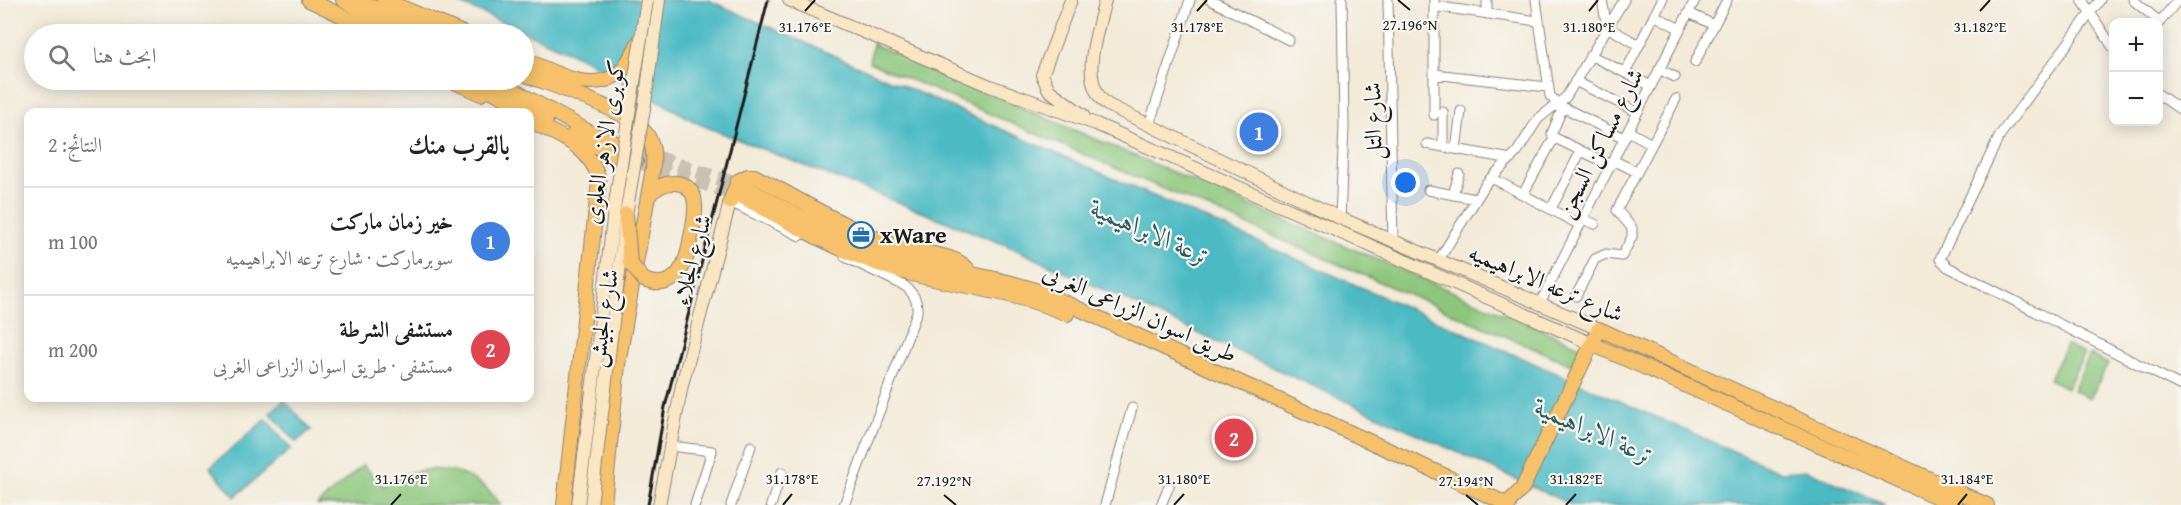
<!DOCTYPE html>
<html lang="ar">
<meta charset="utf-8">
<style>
body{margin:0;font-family:"Gentium Book Plus",Amiri,serif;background:#f2f2f2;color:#222;direction:rtl}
.controls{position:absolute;right:18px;top:18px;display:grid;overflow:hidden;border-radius:12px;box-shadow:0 3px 15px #0003}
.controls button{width:54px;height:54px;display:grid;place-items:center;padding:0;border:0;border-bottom:2px solid #e0e0e0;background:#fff;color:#222;font:30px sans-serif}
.you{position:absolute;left:1406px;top:183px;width:21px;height:21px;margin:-15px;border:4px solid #fff;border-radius:50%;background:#1a73e8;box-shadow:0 0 0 9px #1a73e833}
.badge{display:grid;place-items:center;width:39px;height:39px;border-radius:50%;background:#ea580c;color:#fff;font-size:20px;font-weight:700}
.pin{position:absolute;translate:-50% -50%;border:3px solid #fff;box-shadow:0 2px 6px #0006}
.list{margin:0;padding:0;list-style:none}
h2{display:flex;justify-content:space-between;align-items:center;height:78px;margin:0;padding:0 24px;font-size:26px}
h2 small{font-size:20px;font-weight:400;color:#767676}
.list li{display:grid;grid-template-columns:39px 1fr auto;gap:18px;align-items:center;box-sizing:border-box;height:108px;padding:0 24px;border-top:2px solid #e0e0e0}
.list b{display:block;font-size:22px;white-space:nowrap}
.list p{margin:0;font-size:20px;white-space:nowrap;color:#767676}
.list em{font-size:20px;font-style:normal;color:#767676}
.icon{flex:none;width:33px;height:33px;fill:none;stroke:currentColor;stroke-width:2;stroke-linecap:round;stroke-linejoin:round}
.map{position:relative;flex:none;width:2181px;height:505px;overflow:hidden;direction:ltr}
.search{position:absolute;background:#fff;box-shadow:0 3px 15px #0003;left:24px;top:24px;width:510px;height:66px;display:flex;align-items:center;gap:15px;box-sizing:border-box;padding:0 21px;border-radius:33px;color:#767676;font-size:22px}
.panel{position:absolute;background:#fff;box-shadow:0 3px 15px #0003;left:24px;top:108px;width:510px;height:294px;border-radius:12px;direction:rtl}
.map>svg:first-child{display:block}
.green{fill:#8cc67b;stroke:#54714c;stroke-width:1.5}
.water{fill:#4cbac3;stroke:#346b70;stroke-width:1.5}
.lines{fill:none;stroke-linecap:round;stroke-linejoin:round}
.primary-tunnel{stroke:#c8c1b2;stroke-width:14;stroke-dasharray:14 7;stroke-linecap:butt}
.street-casing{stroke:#88837a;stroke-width:11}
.secondary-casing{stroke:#88837a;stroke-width:14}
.primary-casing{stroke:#88837a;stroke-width:16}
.street{stroke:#fff;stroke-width:9}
.secondary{stroke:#fbe6c4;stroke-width:12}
.primary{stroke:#f6c16b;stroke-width:14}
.rail{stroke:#1c1c1c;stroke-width:3}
.secondary-bridge-casing{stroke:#88837a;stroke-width:14;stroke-linecap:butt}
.primary-bridge-casing{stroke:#88837a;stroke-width:16;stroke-linecap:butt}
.secondary-bridge{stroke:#fbe6c4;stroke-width:12}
.primary-bridge{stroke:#f6c16b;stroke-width:14}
.ticks{fill:none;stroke:#1c1c1c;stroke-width:2}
.labels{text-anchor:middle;stroke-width:4.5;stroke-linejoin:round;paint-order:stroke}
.street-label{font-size:24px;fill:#1c1c1c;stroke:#f6f6f2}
.poi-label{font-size:24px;font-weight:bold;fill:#1c1c1c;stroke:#f6f6f2;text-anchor:start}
.water-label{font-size:26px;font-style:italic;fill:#2f5b5f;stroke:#f6f6f2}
.ticks-label{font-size:15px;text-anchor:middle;fill:#1c1c1c;stroke:#f6f6f2;stroke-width:4.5;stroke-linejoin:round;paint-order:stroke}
</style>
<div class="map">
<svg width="2181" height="505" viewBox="0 0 2181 505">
<rect width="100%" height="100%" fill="#f6f6f2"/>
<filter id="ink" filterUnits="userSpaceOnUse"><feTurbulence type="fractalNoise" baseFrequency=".0167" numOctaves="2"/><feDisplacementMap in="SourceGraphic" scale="12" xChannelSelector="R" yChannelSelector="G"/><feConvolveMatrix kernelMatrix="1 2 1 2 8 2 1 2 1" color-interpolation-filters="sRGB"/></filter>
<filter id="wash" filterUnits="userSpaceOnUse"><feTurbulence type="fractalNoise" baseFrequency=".008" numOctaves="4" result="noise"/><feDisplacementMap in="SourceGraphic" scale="24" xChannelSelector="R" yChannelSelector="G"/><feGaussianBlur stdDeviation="1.35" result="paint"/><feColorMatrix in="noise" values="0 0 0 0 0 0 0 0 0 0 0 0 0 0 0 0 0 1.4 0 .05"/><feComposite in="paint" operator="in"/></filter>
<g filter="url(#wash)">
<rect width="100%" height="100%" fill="#f3ead8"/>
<path class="green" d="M873,44l707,302 -8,19 -703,-303z
M2066,345l18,9 -17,34 -18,-9z
M2090,355l18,9 -18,35 -17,-9z
M363,465l20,21c37,-27 91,-21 118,19h-184z"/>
<path class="water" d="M452,0h256l1073,472 26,-2 78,35h-313l-564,-259 -309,-122 -118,-67z
M284,400l27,30 -15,12 -26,-29z
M266,419l25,30 -56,48 -25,-30z"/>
</g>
<g filter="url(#ink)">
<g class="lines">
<path class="primary-tunnel" d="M638,151l107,36
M636,161l105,35"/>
<defs>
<path id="street" d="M1210,0l79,40
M1388,0l5,242
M1434,0v115
M1487,0v14
M1536,0l14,96 9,9 65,33
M1602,0l5,27 32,18
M2082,0l32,49
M2100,0l-100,135 -60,124 8,8 233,119
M2133,0l27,22
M1434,6l103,15
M1689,13l25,12
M1654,15l26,14
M2158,24l20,-24
M1590,55l61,31
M1695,62l32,-62
M1659,69l16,8
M1625,73l37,-73
M1434,74l113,13
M1575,81l62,31
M2158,94l23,16
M1563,107l-11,26 1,4 57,28
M1149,125l41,-125
M1628,131l24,13
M1427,144l84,15
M1443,146v-34
M1456,149l5,-38
M1613,160l24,12
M1492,178l88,47
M1428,190l48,9
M1523,194l31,-56
M1453,195l6,-21
M730,202l70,34
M1551,209l30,-58
M1340,218l4,-91 -2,-127
M1583,219l12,5
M1438,261l49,-79 30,-30 21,-33 28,-22 58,-97
M1576,296l19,-37 11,-5 16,2 10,-19v-9l-15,-18 59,-111
M1540,303l155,-303
M670,446l42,5 -17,54
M731,505l20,-59
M771,505l11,-33
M844,505l73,-193c1,-11 -3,-18 -12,-26l-60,-29
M1105,505l27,-97
M1161,505l8,-19"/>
<path id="secondary" d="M789,0l201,86 106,38 496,220
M1071,0l-29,75 7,15 34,25
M1105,0c-7,31 -28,83 3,105l232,113 259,111
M645,103l14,-103
M659,505l23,-120 48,-183"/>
<path id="primary" d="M309,0l71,34
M343,0l64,34
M356,0l78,34
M384,0l81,34
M524,59c27,12 69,37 96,13 9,-9 14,-21 20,-32
M524,74c29,12 103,36 121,58 9,11 9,23 8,36l-35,196 -14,141
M450,80l31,14
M471,80l75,40
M495,80l96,53 45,18
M530,121c27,14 63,26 69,60l-35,324
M573,135l35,17 28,9
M745,187c47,26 95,53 146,69 51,15 103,19 153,37l465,212
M741,196c47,26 96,55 149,72 58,18 120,21 177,46
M648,197c12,-19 46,-21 47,8 1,13 -4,29 -6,42
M730,202l8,-21 10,-5h6c51,26 98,57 153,73 20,5 51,5 63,23
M1592,344l363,161
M1506,505l16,-16 77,-160 388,176"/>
</defs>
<use href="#street" class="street-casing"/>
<use href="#secondary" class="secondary-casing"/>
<use href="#primary" class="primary-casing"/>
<use href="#street" class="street"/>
<use href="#secondary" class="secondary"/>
<use href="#primary" class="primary"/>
<path class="rail" d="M648,505l17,-98 103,-407"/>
<defs>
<path id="secondary-bridge" d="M578,505l37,-302 32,-203
M591,505l35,-291 19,-111"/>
<path id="primary-bridge" d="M626,214l4,49 14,17c27,11 40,-8 45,-33"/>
</defs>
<use href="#secondary-bridge" class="secondary-bridge-casing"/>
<use href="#primary-bridge" class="primary-bridge-casing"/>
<use href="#secondary-bridge" class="secondary-bridge"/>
<use href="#primary-bridge" class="primary-bridge"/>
</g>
</g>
<path class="ticks" d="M1398,0l12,10M805,11l10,-11M1197,11l10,-11M1589,11l9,-11M1980,11l10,-11M944,495l12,10M1466,495l12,10M391,505l10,-11M783,505l9,-11M1174,505l10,-11M1566,505l10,-11M1958,505l9,-11"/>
<defs>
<symbol id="office-ring" viewBox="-11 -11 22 22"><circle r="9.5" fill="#f6f6f2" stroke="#1f6fb2" stroke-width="1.5"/><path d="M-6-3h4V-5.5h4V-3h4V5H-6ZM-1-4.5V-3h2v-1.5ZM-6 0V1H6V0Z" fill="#1f6fb2"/></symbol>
</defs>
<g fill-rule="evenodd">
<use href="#office-ring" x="846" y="220" width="30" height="30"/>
</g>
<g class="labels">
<g class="street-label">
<text transform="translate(1373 121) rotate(-91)" y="8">شارع التل</text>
<text transform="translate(604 142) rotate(-81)" y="8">كوبرى الازهر العلوى</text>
<text transform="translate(1600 143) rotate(-63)" y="8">شارع مساكن السجن</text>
<text transform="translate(692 260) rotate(-75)" y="8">شارع الجلاء</text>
<text transform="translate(1546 283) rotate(23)" y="8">شارع ترعه الابراهيميه</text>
<text transform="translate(1140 313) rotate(24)" y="8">طريق اسوان الزراعى الغربى</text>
<text transform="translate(603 318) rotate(-81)" y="8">شارع الجيش</text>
</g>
<g class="poi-label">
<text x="880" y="243">xWare</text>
</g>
<g class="water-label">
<text transform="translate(1151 232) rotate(24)" y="9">ترعة الابراهيمية</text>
<text transform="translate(1595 431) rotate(24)" y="9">ترعة الابراهيمية</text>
</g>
</g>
<g class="ticks-label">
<text x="1410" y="30">27.196°N</text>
<text x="805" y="32">31.176°E</text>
<text x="1197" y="32">31.178°E</text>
<text x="1589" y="32">31.180°E</text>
<text x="1980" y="32">31.182°E</text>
<text x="401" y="484">31.176°E</text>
<text x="792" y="484">31.178°E</text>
<text x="1184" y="484">31.180°E</text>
<text x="1576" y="484">31.182°E</text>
<text x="1967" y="484">31.184°E</text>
<text x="944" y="486">27.192°N</text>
<text x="1466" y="486">27.194°N</text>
</g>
</svg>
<div class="controls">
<button>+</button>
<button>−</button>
</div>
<div class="you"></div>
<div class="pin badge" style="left:1259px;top:132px;background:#3f7fe0">1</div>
<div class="pin badge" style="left:1234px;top:438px;background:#e0444e">2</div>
<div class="search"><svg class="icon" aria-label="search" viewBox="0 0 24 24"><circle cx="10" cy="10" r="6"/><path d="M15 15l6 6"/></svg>ابحث هنا</div>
<section class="panel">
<h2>بالقرب منك<small>النتائج: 2</small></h2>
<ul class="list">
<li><span class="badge" style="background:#3f7fe0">1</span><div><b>خير زمان ماركت</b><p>سوبرماركت · شارع ترعه الابراهيميه</p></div><em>100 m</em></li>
<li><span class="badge" style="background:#e0444e">2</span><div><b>مستشفى الشرطة</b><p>مستشفى · طريق اسوان الزراعى الغربى</p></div><em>200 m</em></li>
</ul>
</section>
</div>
